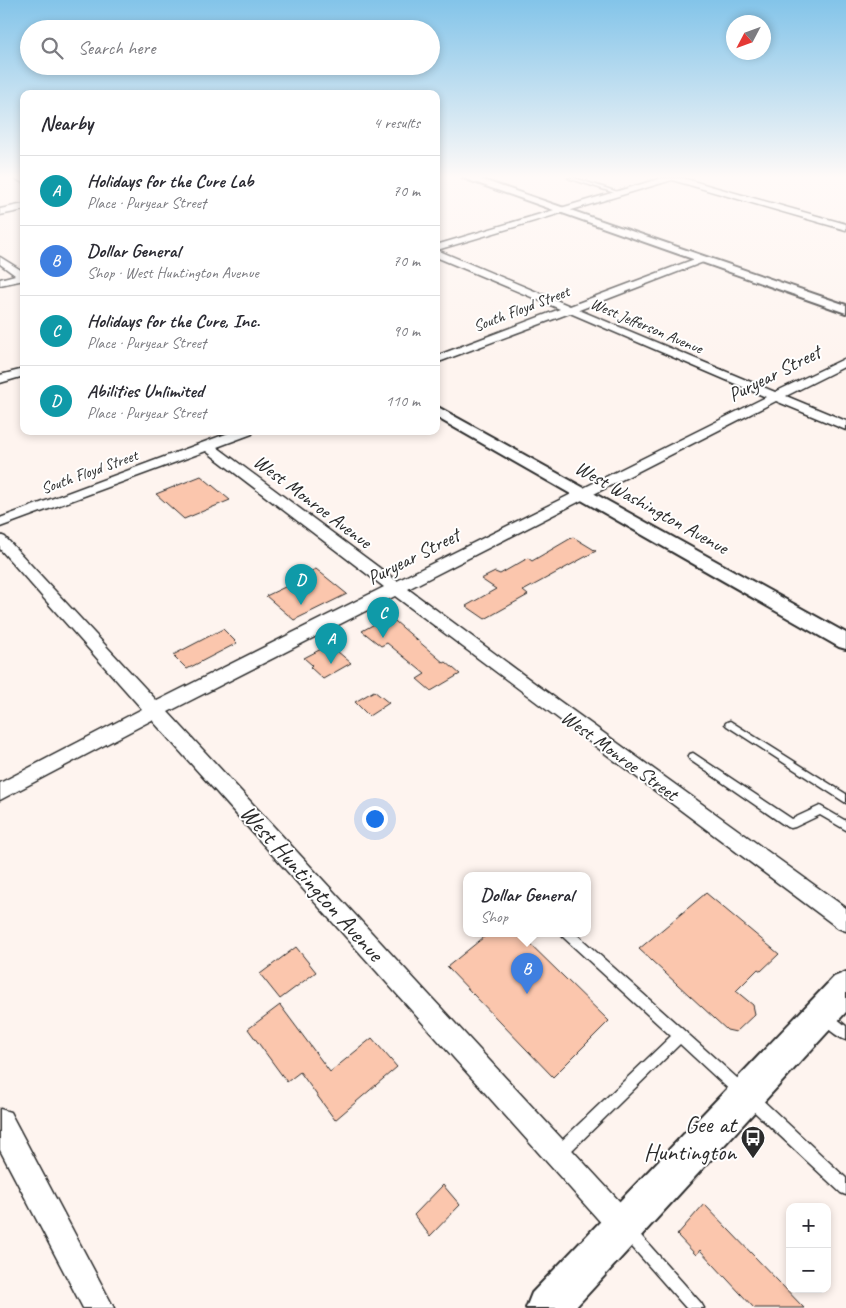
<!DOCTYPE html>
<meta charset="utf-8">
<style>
body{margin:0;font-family:Caveat,sans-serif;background:#f7f7f7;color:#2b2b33}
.controls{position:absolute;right:15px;bottom:15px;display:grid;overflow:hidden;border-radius:10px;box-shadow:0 2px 8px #0003}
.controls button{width:45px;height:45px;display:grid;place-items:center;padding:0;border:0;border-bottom:1px solid #e1e1e2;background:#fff;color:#2b2b33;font:25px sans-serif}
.compass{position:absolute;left:726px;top:15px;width:45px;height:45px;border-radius:50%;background:#fff;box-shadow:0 2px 8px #0003;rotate:229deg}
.you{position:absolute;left:374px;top:818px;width:18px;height:18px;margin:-12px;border:4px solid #fff;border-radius:50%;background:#1a73e8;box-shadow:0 0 0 8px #1a73e833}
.badge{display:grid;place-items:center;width:32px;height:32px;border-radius:50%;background:#2563eb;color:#fff;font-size:16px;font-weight:700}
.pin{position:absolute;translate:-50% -41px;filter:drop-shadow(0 1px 2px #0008)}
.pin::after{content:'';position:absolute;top:26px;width:18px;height:15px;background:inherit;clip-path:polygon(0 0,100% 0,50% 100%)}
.popup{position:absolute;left:463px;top:872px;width:128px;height:65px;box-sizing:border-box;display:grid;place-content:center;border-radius:10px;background:#fff;filter:drop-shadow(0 1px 4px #0005);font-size:16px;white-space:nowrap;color:#7c7c81}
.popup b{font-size:19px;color:#2b2b33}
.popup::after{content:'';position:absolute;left:50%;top:100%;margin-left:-10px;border:10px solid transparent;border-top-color:#fff}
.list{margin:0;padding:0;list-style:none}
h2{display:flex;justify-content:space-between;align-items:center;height:65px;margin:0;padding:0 20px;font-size:21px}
h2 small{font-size:16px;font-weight:400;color:#7c7c81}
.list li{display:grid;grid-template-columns:32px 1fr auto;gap:15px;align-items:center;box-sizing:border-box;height:70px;padding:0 20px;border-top:1px solid #e1e1e2}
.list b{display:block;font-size:19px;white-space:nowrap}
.list p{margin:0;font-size:16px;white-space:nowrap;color:#7c7c81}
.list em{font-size:16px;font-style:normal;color:#7c7c81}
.icon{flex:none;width:28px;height:28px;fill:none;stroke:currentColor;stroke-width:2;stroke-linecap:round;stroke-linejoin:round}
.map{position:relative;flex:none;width:846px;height:1308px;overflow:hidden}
.search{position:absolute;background:#fff;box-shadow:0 2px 8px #0003;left:20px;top:20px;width:420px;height:55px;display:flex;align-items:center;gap:12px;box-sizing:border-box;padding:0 18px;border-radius:28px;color:#7c7c81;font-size:19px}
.panel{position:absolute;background:#fff;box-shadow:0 2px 8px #0003;left:20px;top:90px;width:420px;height:345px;border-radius:10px}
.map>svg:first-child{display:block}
.building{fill:#fbc6ad;stroke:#2b2b2b}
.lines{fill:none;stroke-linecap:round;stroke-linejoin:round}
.service-casing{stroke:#2b2b2b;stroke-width:3}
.minor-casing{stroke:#2b2b2b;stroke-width:3}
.tertiary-casing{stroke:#2b2b2b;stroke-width:4}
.secondary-casing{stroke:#2b2b2b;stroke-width:4}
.service{fill:#fff;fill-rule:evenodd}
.minor{fill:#fff;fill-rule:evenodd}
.tertiary{fill:#fff;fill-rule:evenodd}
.secondary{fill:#fff;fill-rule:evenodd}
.labels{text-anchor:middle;stroke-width:4;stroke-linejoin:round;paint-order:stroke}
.far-street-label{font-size:16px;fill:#2b2b2b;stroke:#fff}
.street-label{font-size:20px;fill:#2b2b2b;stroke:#fff}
.near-street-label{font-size:24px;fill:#2b2b2b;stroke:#fff}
.near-poi-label{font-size:24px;fill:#2b2b2b;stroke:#fff;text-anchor:end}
</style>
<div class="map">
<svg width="846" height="1308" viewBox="0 0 846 1308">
<rect width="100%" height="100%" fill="#fef4ef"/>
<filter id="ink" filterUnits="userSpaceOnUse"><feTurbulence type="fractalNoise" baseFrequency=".02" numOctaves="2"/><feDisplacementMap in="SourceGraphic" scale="10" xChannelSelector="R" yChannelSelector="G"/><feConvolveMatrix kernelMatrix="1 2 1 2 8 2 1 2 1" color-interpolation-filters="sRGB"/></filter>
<g filter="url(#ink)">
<path class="building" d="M201,476l29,24 -46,19 -28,-25z
M573,537l23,14 -73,40 5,4 -43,24 -19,-13 30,-17 -15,-10 14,-7 5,2 28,-16 4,3z
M316,569l31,25 -53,26 -28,-24 38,-18 -2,-3z
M389,616l55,47 2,-1 14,12 -29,17 -14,-12 8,-5 -38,-31 -6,3 -19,-15z
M223,629l14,14 -50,26 -14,-14z
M325,647l8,7 4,-3 14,12 -28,16 -13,-12 2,-2 -8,-7z
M374,691l15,12 -20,13 -14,-14z
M706,893l73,61 -18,17 -3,-2 -22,22 17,14 2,9 -19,18 -9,-2 -88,-81z
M489,933h30l90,88 -56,56 -106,-110z
M296,947l20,25 -36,27 -20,-25z
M280,1005l50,67 42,-34 25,29 -62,53 -35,-48 -13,10 -39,-53z
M443,1185l17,20 -30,31 -16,-21z
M704,1204l100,104h-50l-54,-58 -4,5 -19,-20z"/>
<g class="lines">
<defs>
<path id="service" d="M568,178h6l47,15 -3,1z
M730,721l116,73v9l-119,-77 -2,-2 2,-2z
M693,753l99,66 28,-13 26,15v9l-26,-15 -25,12 -4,1 -4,-1 -97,-67 -2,-3 2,-3z
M561,933h14l171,153 2,5 -2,5 -5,2 -5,-2 -56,-52 -115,113 -5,2 -5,-2 -2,-5 2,-5 116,-111 -108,-99z
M827,1012l4,2 15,12v14c-9,-3 -22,-13 -25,-22l2,-4z
M751,1092l5,2 90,84v17l-5,-2 -95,-89 -2,-5 2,-5z
M630,1227l5,2 66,74 3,5h-18l-61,-69 -2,-5 2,-5z"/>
<path id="minor" d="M662,178h20l164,46v6l-174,-50 -235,70 133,56 130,-49h6v4l-127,49 196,82 71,-34v8l-60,30 60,25v9l-70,-29 -368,188 125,93 313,226v23l-8,-3 -443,-332 -227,116 465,504 5,10 -5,10 -10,5 -10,-5 -461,-516 -152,80v-17l142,-74 -142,-160v-14l5,2 152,164 227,-114 -178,-136 -206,76v-9l234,-87h19l-1,3 -35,13 180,134 369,-184 -196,-84 -134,50v-7l124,-47 -124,-52v-12z
M24,204v6l-24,5v-6z
M0,257l24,15v8l-24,5v-6l15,-4 -15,-11z
M24,369v7l-24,7v-8z
M0,1109l10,3 104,196h-31l-83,-158z"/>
<path id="tertiary" d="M14,178h10v5z
M463,178h14l369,127v8z
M436,406l410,227v16l-7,-2 -403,-230z"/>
<path id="secondary" d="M846,972v40l-271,296h-49l6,-15 302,-316z"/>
</defs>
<use href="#service" class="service-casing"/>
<use href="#minor" class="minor-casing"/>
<use href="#tertiary" class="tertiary-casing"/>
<use href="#secondary" class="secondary-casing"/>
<use href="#service" class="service"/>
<use href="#minor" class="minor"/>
<use href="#tertiary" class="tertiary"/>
<use href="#secondary" class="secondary"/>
</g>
</g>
<linearGradient id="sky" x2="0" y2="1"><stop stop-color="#83c4e9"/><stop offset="0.49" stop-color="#fffaf8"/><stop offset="1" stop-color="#fffaf8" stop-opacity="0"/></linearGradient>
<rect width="846" height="361" fill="url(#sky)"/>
<defs>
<symbol id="bus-pin" viewBox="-11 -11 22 30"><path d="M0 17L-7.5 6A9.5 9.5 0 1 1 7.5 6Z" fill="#2b2b2b" stroke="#fff"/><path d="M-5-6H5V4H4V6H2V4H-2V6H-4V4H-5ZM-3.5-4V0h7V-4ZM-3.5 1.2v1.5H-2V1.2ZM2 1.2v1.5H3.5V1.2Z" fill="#fff"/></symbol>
</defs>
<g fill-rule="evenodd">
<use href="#bus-pin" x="739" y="1124" width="28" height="38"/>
</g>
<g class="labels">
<g class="far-street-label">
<text transform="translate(521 308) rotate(-21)" y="6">South Floyd Street</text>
<text transform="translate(647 325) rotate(23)" y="6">West Jefferson Avenue</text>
<text transform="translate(89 471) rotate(-20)" y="6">South Floyd Street</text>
</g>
<g class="street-label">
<text transform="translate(774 373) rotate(-27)" y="7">Puryear Street</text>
<text transform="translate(313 501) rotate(37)" y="7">West Monroe Avenue</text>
<text transform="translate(652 507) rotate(29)" y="7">West Washington Avenue</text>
<text transform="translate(413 556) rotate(-27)" y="7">Puryear Street</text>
<text transform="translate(620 755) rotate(36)" y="7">West Monroe Street</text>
</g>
<g class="near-street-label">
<text transform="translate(312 883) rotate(48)" y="8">West Huntington Avenue</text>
</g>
<g class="near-poi-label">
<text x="736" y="1132">Gee at<tspan x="736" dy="28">Huntington</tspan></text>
</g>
</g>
</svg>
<div class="controls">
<button>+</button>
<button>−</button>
</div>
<svg class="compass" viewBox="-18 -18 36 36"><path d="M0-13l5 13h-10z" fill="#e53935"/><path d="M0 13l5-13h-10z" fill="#7c7c81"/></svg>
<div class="you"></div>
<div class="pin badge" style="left:331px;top:664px;background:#0f9aa8">A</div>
<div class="pin badge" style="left:527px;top:994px;background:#3f7fe0">B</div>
<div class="popup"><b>Dollar General</b>Shop</div>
<div class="pin badge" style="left:383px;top:638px;background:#0f9aa8">C</div>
<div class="pin badge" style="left:301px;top:605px;background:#0f9aa8">D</div>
<div class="search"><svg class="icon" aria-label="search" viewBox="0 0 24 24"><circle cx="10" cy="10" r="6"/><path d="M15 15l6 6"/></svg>Search here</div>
<section class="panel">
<h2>Nearby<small>4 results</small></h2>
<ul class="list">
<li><span class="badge" style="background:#0f9aa8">A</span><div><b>Holidays for the Cure Lab</b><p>Place · Puryear Street</p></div><em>70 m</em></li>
<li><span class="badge" style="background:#3f7fe0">B</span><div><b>Dollar General</b><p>Shop · West Huntington Avenue</p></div><em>70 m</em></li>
<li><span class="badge" style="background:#0f9aa8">C</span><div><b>Holidays for the Cure, Inc.</b><p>Place · Puryear Street</p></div><em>90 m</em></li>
<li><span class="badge" style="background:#0f9aa8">D</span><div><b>Abilities Unlimited</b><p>Place · Puryear Street</p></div><em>110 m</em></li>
</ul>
</section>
</div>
